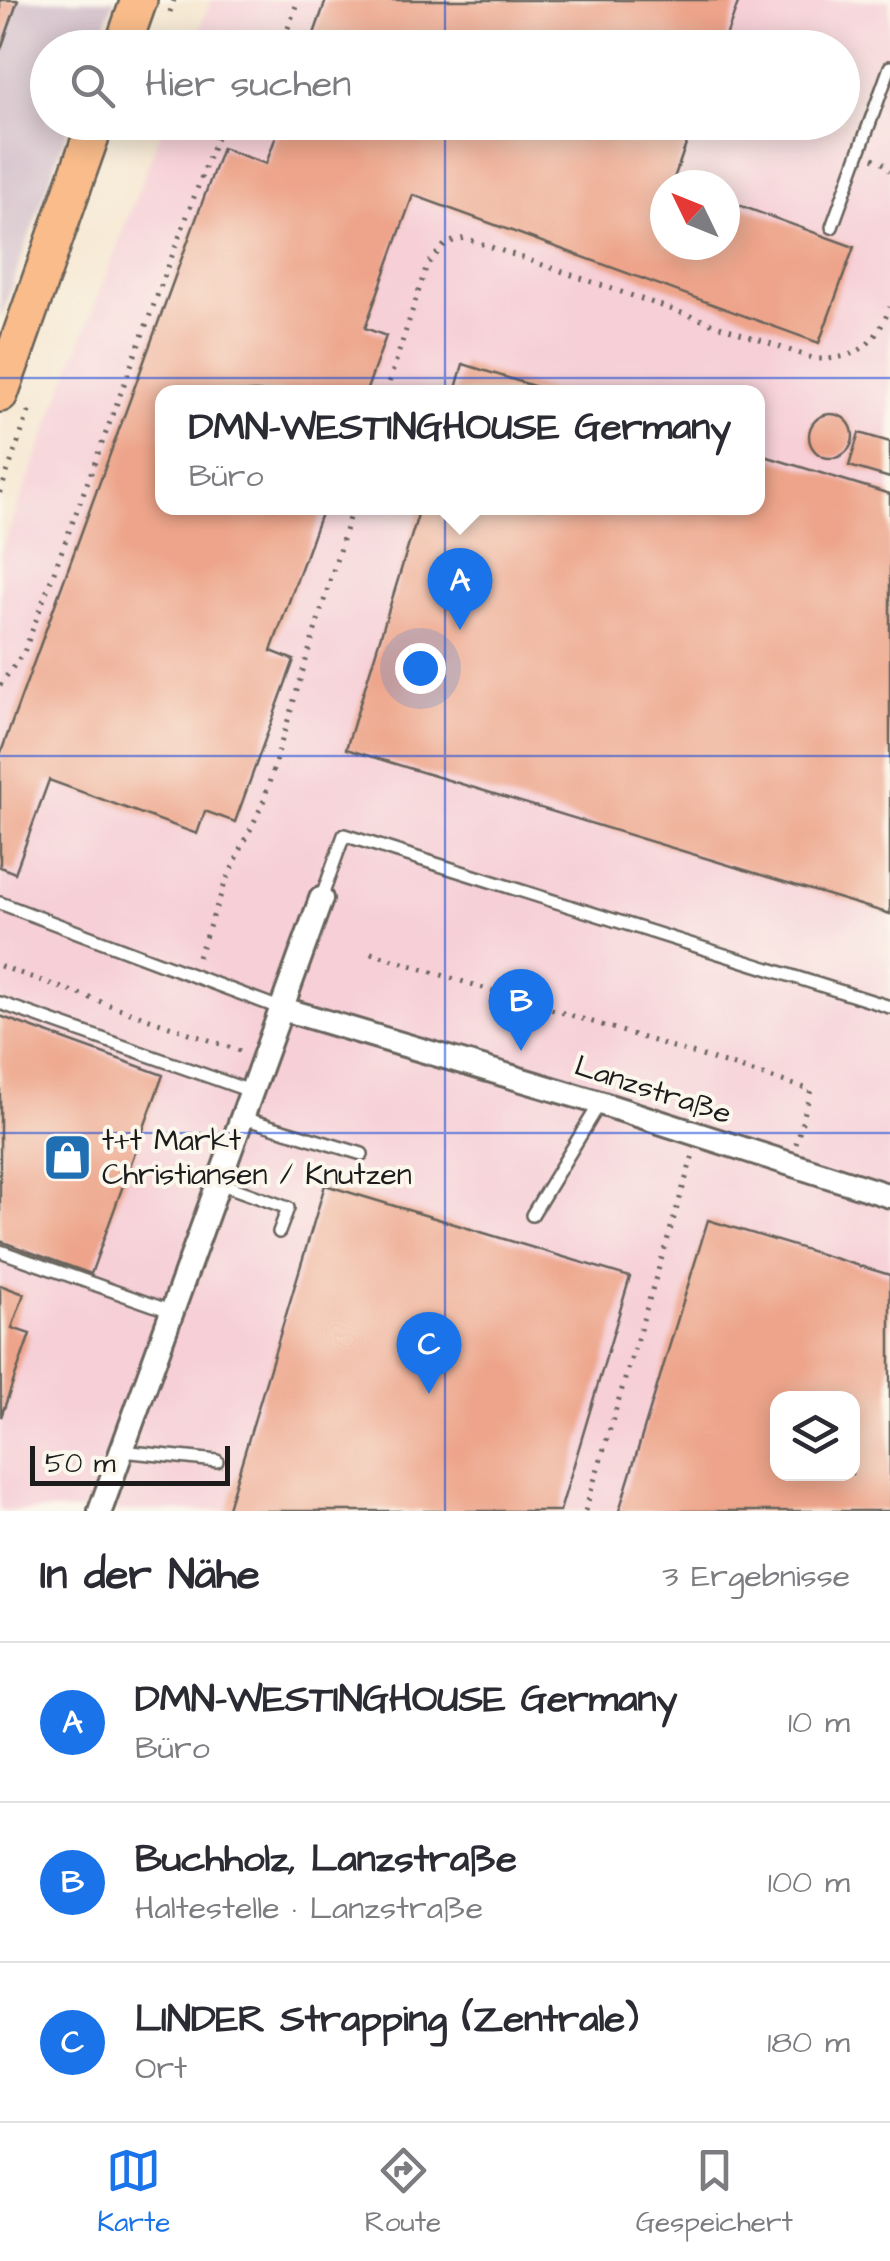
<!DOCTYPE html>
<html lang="de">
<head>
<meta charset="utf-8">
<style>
	:root { --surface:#fff; --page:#f2f2f3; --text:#2b2b33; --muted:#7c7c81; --line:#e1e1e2; --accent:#1a73e8 }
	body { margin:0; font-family:"Architects Daughter",sans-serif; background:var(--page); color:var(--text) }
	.controls { position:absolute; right:30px; bottom:30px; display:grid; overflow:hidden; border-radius:20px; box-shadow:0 5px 25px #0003 }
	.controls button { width:90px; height:90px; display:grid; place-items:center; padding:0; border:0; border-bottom:2px solid var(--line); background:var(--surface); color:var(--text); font:50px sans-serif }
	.compass { position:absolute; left:650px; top:170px; width:90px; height:90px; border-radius:50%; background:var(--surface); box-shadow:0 5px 25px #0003; rotate:313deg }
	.scale { position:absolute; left:30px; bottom:25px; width:200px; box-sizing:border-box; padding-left:10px; border:5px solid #1c1c1c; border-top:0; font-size:28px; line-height:35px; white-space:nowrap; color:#1c1c1c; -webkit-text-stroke:8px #fbf7ec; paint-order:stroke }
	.you { position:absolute; left:420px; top:668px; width:35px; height:35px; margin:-25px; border:8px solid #fff; border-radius:50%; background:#1a73e8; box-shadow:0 0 0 15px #1a73e833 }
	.badge { display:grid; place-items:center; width:65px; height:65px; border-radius:50%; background:var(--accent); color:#fff; font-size:32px; font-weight:700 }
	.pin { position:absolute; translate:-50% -82px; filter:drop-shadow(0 2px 5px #0008) }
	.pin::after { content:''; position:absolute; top:52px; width:35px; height:30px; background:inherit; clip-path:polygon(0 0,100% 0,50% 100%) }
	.popup { position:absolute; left:155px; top:385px; width:610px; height:130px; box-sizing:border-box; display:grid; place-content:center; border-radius:20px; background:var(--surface); filter:drop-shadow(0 2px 8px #0005); font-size:32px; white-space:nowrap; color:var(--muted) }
	.popup b { font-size:38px; color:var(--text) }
	.popup::after { content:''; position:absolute; left:50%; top:100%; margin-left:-20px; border:20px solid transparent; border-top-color:var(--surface) }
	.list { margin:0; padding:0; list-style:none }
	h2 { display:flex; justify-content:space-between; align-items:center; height:130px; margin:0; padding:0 40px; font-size:42px }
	h2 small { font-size:32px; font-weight:400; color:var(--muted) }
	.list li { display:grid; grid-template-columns:65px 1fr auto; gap:30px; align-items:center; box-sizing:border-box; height:160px; padding:0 40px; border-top:2px solid var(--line) }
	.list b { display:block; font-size:38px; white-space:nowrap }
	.list p { margin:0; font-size:32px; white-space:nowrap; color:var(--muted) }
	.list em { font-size:32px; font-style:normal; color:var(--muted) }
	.icon { flex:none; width:55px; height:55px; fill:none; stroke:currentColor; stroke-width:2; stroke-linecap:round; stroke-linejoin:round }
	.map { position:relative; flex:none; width:890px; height:1511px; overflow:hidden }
	.search { position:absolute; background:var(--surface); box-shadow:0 5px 25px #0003; left:30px; right:30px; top:30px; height:110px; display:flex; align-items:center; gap:25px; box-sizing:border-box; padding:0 35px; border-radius:55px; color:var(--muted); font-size:38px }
	.sheet { height:610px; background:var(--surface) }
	nav { display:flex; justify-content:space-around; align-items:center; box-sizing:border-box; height:140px; border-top:2px solid var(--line); background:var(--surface); font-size:28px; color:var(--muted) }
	nav a { display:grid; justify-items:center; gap:5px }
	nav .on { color:var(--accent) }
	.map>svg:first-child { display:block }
	.built { fill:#f6cfd7; fill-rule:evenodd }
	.industrial { fill:#d1bdc9 }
	.building { fill:#eda48a; fill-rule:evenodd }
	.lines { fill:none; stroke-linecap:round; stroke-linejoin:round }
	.service-casing { stroke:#68635b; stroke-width:16 }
	.minor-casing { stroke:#68635b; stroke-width:28 }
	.primary-casing { stroke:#68635b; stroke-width:40 }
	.path { stroke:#68635b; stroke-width:5; stroke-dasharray:2.5 8; stroke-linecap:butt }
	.service { stroke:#fff; stroke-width:11 }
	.minor { stroke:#fff; stroke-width:22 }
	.primary { stroke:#f9bc8a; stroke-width:35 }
	.grid { fill:none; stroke:#1d4ed8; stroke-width:2.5; stroke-opacity:0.55 }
	.labels { text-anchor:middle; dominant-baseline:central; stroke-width:8; stroke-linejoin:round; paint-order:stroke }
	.street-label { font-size:30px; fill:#1c1c1c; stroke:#fbf7ec }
	.poi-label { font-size:30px; fill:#1c1c1c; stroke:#fbf7ec; text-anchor:start }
</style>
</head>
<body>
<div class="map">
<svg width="890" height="1511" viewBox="0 0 890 1511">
	<rect width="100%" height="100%" fill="#fbf7ec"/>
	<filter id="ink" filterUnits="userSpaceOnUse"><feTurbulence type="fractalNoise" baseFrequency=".01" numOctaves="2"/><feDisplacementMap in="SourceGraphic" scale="20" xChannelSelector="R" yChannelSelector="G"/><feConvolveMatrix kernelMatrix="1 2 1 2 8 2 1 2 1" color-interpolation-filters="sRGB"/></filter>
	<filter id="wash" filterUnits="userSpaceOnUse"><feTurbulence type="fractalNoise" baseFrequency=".0048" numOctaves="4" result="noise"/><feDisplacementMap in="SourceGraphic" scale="40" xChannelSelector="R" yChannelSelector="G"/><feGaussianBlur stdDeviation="2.25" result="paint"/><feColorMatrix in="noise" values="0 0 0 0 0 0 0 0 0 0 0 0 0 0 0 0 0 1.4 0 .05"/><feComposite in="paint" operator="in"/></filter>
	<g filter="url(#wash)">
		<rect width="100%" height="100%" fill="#f6e7d0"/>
		<path class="built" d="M 211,0 L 890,0 L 890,1511 L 0,1511 L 0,553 L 164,123 L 842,122 L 842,48 L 193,47 ZM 665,185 L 725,185 L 725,245 L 665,245 ZM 162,392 L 758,392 L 758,508 L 162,508 ZM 778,1398 L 852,1398 L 852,1474 L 778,1474 Z"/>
		<path class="industrial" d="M 0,0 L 114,0 L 97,47 L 48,48 L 48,122 L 70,123 L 0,318 Z"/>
		<g id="blocks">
			<g class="building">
				<path d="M 0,0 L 18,0 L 1,49 L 0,49 Z"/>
				<path d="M 326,0 L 739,0 L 722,48 L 309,48 Z"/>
				<path d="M 281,122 L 694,122 L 673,181 L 683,185 L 665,185 L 665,245 L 725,245 L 725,200 L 854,247 L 819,343 L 413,195 L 365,328 L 386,336 L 366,392 L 162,392 L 162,508 L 323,508 L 271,651 L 294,660 L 235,822 L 205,811 L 197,834 L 49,780 L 15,873 L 0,867 L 0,755 L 222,148 L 266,164 Z"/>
				<path d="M 463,364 L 553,392 L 455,392 Z"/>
				<circle cx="831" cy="436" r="22"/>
				<path d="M 859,433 L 890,442 L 890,478 L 849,466 Z"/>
				<path d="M 758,454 L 890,494 L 890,914 L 346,749 L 420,508 L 758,508 Z"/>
				<path d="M 0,1016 L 163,1075 L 91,1274 L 0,1241 Z"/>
				<path d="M 325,1185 L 630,1277 L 560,1511 L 227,1511 Z"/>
				<path d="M 708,1220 L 890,1275 L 890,1511 L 619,1511 ZM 778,1398 L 852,1398 L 852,1474 L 778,1474 Z"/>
				<path d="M 0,1285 L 24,1294 L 12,1328 L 30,1334 L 1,1417 Z"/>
			</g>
		</g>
	</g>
	<g filter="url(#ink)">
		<use href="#blocks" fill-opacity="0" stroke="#68635b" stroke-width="2.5"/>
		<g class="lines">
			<defs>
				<g id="service">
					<path d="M 832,227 L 890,67"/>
					<path d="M 321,899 L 344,835 L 890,1007"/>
					<path d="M 0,903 L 282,1009"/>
					<path d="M 0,1003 L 253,1092"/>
					<path d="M 243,1118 L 362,1154"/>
					<path d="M 219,1183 L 288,1208 L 279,1232"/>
					<path d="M 532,1215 L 600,1103"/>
					<path d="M 0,1251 L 173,1312"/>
					<path d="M 122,1451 L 217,1461"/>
				</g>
				<g id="minor">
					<path d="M 283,1009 L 600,1103 L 890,1196"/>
					<path d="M 100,1511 L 321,899"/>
				</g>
				<g id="primary">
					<path d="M 122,48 L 139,0"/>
					<path d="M 0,394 L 96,122"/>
				</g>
			</defs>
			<use href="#service" class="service-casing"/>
			<use href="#minor" class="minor-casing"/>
			<use href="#primary" class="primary-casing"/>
			<g class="path">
				<path d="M 170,12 L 174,0"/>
				<path d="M 281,48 L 298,0"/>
				<path d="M 873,158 L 886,165 L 890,171"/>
				<path d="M 386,392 L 427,265 L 446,243 L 465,238 L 815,359 C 856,360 875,346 890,307"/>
				<path d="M 0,493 L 31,406"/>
				<path d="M 0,685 L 24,652 L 218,133 L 227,122"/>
				<path d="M 371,953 L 811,1090 L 796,1144"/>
				<path d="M 198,957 L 226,881 L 263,803 L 352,508"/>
				<path d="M 0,966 L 243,1052"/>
				<path d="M 585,1511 L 693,1155"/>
			</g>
			<use href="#service" class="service"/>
			<use href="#minor" class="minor"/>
			<use href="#primary" class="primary"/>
		</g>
	</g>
	<path class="grid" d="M 445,0 L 445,48M 445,122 L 445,1511M 0,378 L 890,378M 0,756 L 890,756M 0,1133 L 890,1133"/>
	<defs>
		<symbol id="shop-square" viewBox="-11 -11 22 22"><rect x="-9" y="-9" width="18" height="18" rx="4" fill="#1f6fb2" stroke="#fbf7ec"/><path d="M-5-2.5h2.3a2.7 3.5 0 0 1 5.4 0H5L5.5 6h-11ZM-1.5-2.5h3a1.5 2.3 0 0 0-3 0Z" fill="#fff"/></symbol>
	</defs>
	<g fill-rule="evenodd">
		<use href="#shop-square" x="40" y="1130" width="55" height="55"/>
	</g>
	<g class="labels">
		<g class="street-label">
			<text transform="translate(653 1090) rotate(18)">Lanzstraße</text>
		</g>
		<g class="poi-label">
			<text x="102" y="1141">t+t Markt<tspan x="102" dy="34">Christiansen / Knutzen</tspan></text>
		</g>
	</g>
</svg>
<div class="controls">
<button><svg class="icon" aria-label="layers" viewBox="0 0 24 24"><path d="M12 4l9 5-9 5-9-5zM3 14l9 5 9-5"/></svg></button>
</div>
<svg class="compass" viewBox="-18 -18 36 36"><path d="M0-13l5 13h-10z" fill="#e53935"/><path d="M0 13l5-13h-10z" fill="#7c7c81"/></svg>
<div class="scale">50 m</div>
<div class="you"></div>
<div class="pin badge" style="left:460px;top:630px">A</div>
<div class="popup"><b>DMN-WESTINGHOUSE Germany</b>Büro</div>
<div class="pin badge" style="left:521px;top:1051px">B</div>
<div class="pin badge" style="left:429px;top:1394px">C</div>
<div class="search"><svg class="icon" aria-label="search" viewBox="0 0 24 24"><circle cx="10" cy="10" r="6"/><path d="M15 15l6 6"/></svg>Hier suchen</div>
</div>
<section class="sheet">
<h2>In der Nähe<small>3 Ergebnisse</small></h2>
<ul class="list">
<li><span class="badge">A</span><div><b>DMN-WESTINGHOUSE Germany</b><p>Büro</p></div><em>10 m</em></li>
<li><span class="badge">B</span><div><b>Buchholz, Lanzstraße</b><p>Haltestelle · Lanzstraße</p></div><em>100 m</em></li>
<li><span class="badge">C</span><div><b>LINDER Strapping (Zentrale)</b><p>Ort</p></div><em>180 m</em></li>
</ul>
</section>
<nav>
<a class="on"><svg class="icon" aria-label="map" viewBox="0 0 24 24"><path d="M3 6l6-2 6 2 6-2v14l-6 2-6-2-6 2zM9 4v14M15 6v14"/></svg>Karte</a>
<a><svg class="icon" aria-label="directions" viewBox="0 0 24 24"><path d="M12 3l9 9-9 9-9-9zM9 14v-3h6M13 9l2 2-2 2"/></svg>Route</a>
<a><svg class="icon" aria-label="saved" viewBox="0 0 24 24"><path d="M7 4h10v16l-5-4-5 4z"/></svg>Gespeichert</a>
</nav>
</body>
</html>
